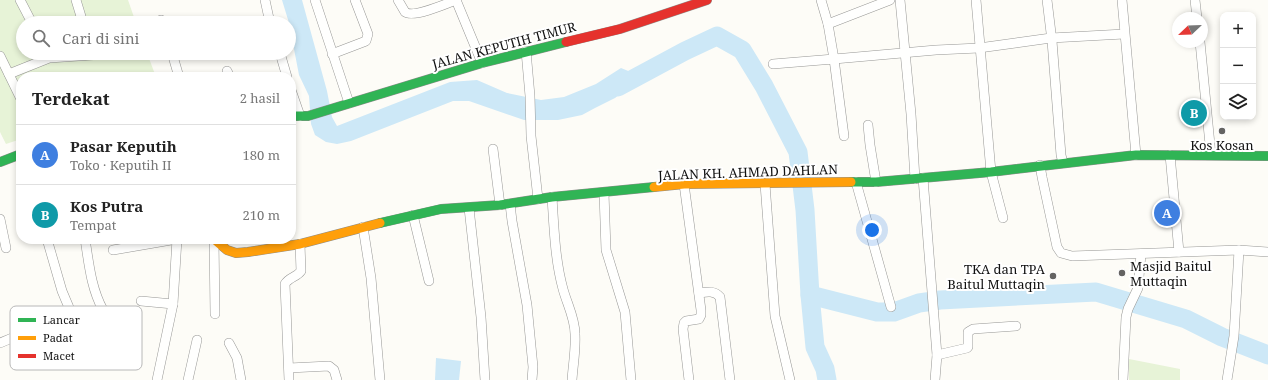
<!DOCTYPE html>
<html lang="id">
<head>
<meta charset="utf-8">
<style>
	:root { --surface:#fff; --page:#f2f2f2; --text:#222; --muted:#767676; --line:#e0e0e0; --accent:#646362 }
	body { margin:0; font-family:"Noto Serif",serif; background:var(--page); color:var(--text) }
	.controls { position:absolute; right:12px; top:12px; display:grid; overflow:hidden; border-radius:8px; box-shadow:0 2px 6px #0003 }
	.controls button { width:36px; height:36px; display:grid; place-items:center; padding:0; border:0; border-bottom:1px solid var(--line); background:var(--surface); color:var(--text); font:20px sans-serif }
	.compass { position:absolute; left:1172px; top:12px; width:36px; height:36px; border-radius:50%; background:var(--surface); box-shadow:0 2px 6px #0003; rotate:247deg }
	.you { position:absolute; left:872px; top:230px; width:14px; height:14px; margin:-10px; border:3px solid #fff; border-radius:50%; background:#1a73e8; box-shadow:0 0 0 6px #1a73e833 }
	.badge { display:grid; place-items:center; width:26px; height:26px; border-radius:50%; background:var(--accent); color:#fff; font-size:13px; font-weight:700 }
	.pin { position:absolute; translate:-50% -50%; border:2px solid #fff; box-shadow:0 1px 4px #0006 }
	.list { margin:0; padding:0; list-style:none }
	h2 { display:flex; justify-content:space-between; align-items:center; height:52px; margin:0; padding:0 16px; font-size:17px }
	h2 small { font-size:13px; font-weight:400; color:var(--muted) }
	.list li { display:grid; grid-template-columns:26px 1fr auto; gap:12px; align-items:center; box-sizing:border-box; height:60px; padding:0 16px; border-top:1px solid var(--line) }
	.list b { display:block; font-size:15px; white-space:nowrap }
	.list p { margin:0; font-size:13px; white-space:nowrap; color:var(--muted) }
	.list em { font-size:13px; font-style:normal; color:var(--muted) }
	.icon { flex:none; width:22px; height:22px; fill:none; stroke:currentColor; stroke-width:2; stroke-linecap:round; stroke-linejoin:round }
	.map { position:relative; flex:none; width:1268px; height:380px; overflow:hidden }
	.search { position:absolute; background:var(--surface); box-shadow:0 2px 6px #0003; left:16px; top:16px; width:280px; height:44px; display:flex; align-items:center; gap:10px; box-sizing:border-box; padding:0 14px; border-radius:22px; color:var(--muted); font-size:15px }
	.panel { position:absolute; background:var(--surface); box-shadow:0 2px 6px #0003; left:16px; top:72px; width:280px; height:172px; border-radius:16px }
	.map>svg:first-child { display:block }
	.green { fill:#e7f3d7 }
	.water { fill:#cde8f7 }
	.lines { fill:none; stroke-linecap:round; stroke-linejoin:round }
	.river { stroke:#cde8f7; stroke-width:19 }
	.street-casing { stroke:#979795; stroke-width:10 }
	.fast-casing { stroke:#8e8d8b; stroke-width:10 }
	.slow-casing { stroke:#8e8d8b; stroke-width:10 }
	.jam-casing { stroke:#8e8d8b; stroke-width:10 }
	.street { stroke:#fffffe; stroke-width:9 }
	.fast { stroke:#30b455; stroke-width:9 }
	.slow { stroke:#ff9f0a; stroke-width:9 }
	.jam { stroke:#e5322d; stroke-width:9 }
	.poi-dot { fill:#646362; stroke:#fff; stroke-width:1.5 }
	.labels { text-anchor:middle; dominant-baseline:central; stroke-width:4; stroke-linejoin:round; paint-order:stroke }
	.street-label { font-size:13px; fill:#111; stroke:#fff }
	.poi-label { font-size:13px; fill:#111; stroke:#fff }
	.key { fill:#fff; stroke:#b8b8b8; stroke-width:1 }
	.key-label { font-size:11px; fill:#111 }
</style>
</head>
<body>
<div class="map">
<svg width="1268" height="380" viewBox="0 0 1268 380">
	<rect width="100%" height="100%" fill="#fdfcf7"/>
	<g class="green">
		<path d="M 0,0 L 128,0 L 136,23 L 23,23 L 23,53 L 147,53 L 156,77 L 21,77 L 21,139 L 6,144 L 0,132 Z"/>
		<path d="M 1129,359 L 1180,369 L 1180,380 L 1129,380 Z"/>
	</g>
	<g class="water">
		<path d="M 282,0 L 302,0 L 327,91 L 332,117 L 337,126 L 450,82 L 477,80 L 507,93 L 541,100 L 564,97 L 596,84 L 621,68 L 643,77 L 615,98 L 595,108 L 582,115 L 558,120 L 524,120 L 469,101 L 453,101 L 351,141 L 337,144 L 326,142 L 315,135 L 311,124 L 309,96 L 299,75 L 289,23 Z"/>
		<path d="M 436,358 L 461,361 L 459,380 L 435,380 Z"/>
	</g>
	<g class="lines">
		<g class="river">
			<path d="M 618,87 L 685,51 L 717,36 L 742,50 L 764,86 L 798,152 L 805,210 L 810,295 L 877,312 L 894,312 L 919,303 L 940,300 L 1096,292 L 1186,319 L 1222,337 L 1268,355"/>
			<path d="M 810,295 L 815,347 L 825,369 L 827,380"/>
		</g>
		<defs>
			<g id="street">
				<path d="M 20,0 L 32,23"/>
				<path d="M 76,0 L 83,23"/>
				<path d="M 265,0 L 270,23"/>
				<path d="M 315,0 L 349,103"/>
				<path d="M 398,0 L 405,12 C 413,18 446,4 456,0"/>
				<path d="M 456,0 L 482,63"/>
				<path d="M 821,0 L 828,24 L 834,59 L 936,50 L 979,48 L 1051,38 L 1124,34"/>
				<path d="M 900,0 L 911,114 L 915,179"/>
				<path d="M 976,0 L 991,172 L 1003,218"/>
				<path d="M 1047,0 L 1052,41 L 1061,155 L 1063,163"/>
				<path d="M 1122,0 L 1136,155"/>
				<path d="M 1195,0 L 1197,18"/>
				<path d="M 161,20 L 163,23"/>
				<path d="M 828,24 L 890,0"/>
				<path d="M 1200,42 L 1211,155"/>
				<path d="M 526,51 L 530,96 L 531,136 L 538,199"/>
				<path d="M 172,53 L 179,77"/>
				<path d="M 280,53 L 287,77"/>
				<path d="M 332,54 L 366,41 L 368,34 L 355,0"/>
				<path d="M 0,56 L 21,99"/>
				<path d="M 773,64 L 834,59 L 844,136"/>
				<path d="M 227,71 L 230,77"/>
				<path d="M 9,74 L 49,58 L 93,55 L 93,53"/>
				<path d="M 291,90 L 300,116"/>
				<path d="M 868,125 L 870,145 L 876,182"/>
				<path d="M 493,149 L 500,205"/>
				<path d="M 1170,155 L 1179,252"/>
				<path d="M 1040,165 L 1042,177 L 1057,247 L 1061,253 L 1072,256 L 1239,250 L 1268,252"/>
				<path d="M 923,178 L 937,355 L 935,380"/>
				<path d="M 856,182 L 891,307"/>
				<path d="M 684,184 L 701,310 L 701,315 L 699,319 L 686,321 L 684,323 L 683,329 L 689,380"/>
				<path d="M 765,184 L 775,316 L 790,380"/>
				<path d="M 604,193 L 606,250 L 625,312 L 631,380"/>
				<path d="M 552,197 C 554,228 555,260 563,289 C 567,304 575,318 575,334 C 576,349 573,365 572,380"/>
				<path d="M 510,204 L 512,221 L 527,305 L 533,367 L 532,380"/>
				<path d="M 469,208 L 481,317 L 485,380"/>
				<path d="M 413,215 L 429,281"/>
				<path d="M 0,219 L 6,248"/>
				<path d="M 363,227 L 371,278 L 380,380"/>
				<path d="M 47,239 L 62,291 L 81,336"/>
				<path d="M 85,239 C 89,264 91,288 103,310"/>
				<path d="M 214,239 L 215,314"/>
				<path d="M 113,250 L 177,239"/>
				<path d="M 699,293 C 706,292 714,290 720,297 L 730,380"/>
				<path d="M 141,301 L 173,304"/>
				<path d="M 0,343 L 12,338"/>
				<path d="M 229,343 L 237,358 L 241,380"/>
				<path d="M 937,355 L 967,348 L 968,347 L 968,332 L 973,329 L 1016,326"/>
				<path d="M 289,368 L 329,366 L 334,370 L 337,380"/>
				<path d="M 157,380 L 173,304 L 177,239"/>
				<path d="M 188,380 L 197,340"/>
				<path d="M 289,380 L 285,284 C 289,277 297,277 301,271 L 300,244"/>
				<path d="M 1123,380 L 1126,317 L 1128,309 L 1138,288 L 1141,254"/>
				<path d="M 1227,380 L 1234,336 L 1239,250"/>
			</g>
			<g id="fast">
				<path d="M 291,116 L 308,116 L 482,63 L 566,42"/>
				<path d="M 0,162 L 21,154"/>
				<path d="M 851,182 L 876,182 L 991,172 L 1136,155 L 1268,156"/>
				<path d="M 380,223 L 441,209 L 500,205 L 552,197 L 654,187"/>
			</g>
			<g id="slow">
				<path d="M 654,187 L 684,184 L 851,182"/>
				<path d="M 214,239 L 227,250 L 236,253 L 248,252 L 300,244 L 380,223"/>
			</g>
			<path id="jam" d="M 566,42 L 620,29 L 707,0"/>
		</defs>
		<use href="#street" class="street-casing"/>
		<use href="#fast" class="fast-casing"/>
		<use href="#slow" class="slow-casing"/>
		<use href="#jam" class="jam-casing"/>
		<use href="#street" class="street"/>
		<use href="#fast" class="fast"/>
		<use href="#slow" class="slow"/>
		<use href="#jam" class="jam"/>
	</g>
	<g class="poi-dot">
		<circle cx="1222" cy="131" r="4"/>
		<circle cx="1122" cy="273" r="4"/>
		<circle cx="1053" cy="276" r="4"/>
	</g>
	<g class="labels">
		<g class="street-label">
			<text transform="translate(504 45) rotate(-15)">JALAN KEPUTIH TIMUR</text>
			<text transform="translate(748 172) rotate(-2)">JALAN KH. AHMAD DAHLAN</text>
		</g>
		<g class="poi-label">
			<text x="1222" y="145">Kos Kosan</text>
			<text x="1130" y="266" text-anchor="start">Masjid Baitul<tspan x="1130" dy="15">Muttaqin</tspan></text>
			<text x="1045" y="269" text-anchor="end">TKA dan TPA<tspan x="1045" dy="15">Baitul Muttaqin</tspan></text>
		</g>
	</g>
	<rect x="10" y="306" width="132" height="64" rx="6" class="key"/>
	<rect x="18" y="318" width="18" height="4" fill="#30b455"/>
	<rect x="18" y="336" width="18" height="4" fill="#ff9f0a"/>
	<rect x="18" y="354" width="18" height="4" fill="#e5322d"/>
	<g class="key-label">
		<text x="43" y="324">Lancar</text>
		<text x="43" y="342">Padat</text>
		<text x="43" y="360">Macet</text>
	</g>
</svg>
<div class="controls">
<button>+</button>
<button>−</button>
<button><svg class="icon" aria-label="layers" viewBox="0 0 24 24"><path d="M12 4l9 5-9 5-9-5zM3 14l9 5 9-5"/></svg></button>
</div>
<svg class="compass" viewBox="-18 -18 36 36"><path d="M0-13l5 13h-10z" fill="#e53935"/><path d="M0 13l5-13h-10z" fill="#767676"/></svg>
<div class="you"></div>
<div class="pin badge" style="left:1167px;top:213px;background:#3f7fe0">A</div>
<div class="pin badge" style="left:1194px;top:113px;background:#0f9aa8">B</div>
<div class="search"><svg class="icon" aria-label="search" viewBox="0 0 24 24"><circle cx="10" cy="10" r="6"/><path d="M15 15l6 6"/></svg>Cari di sini</div>
<section class="panel">
<h2>Terdekat<small>2 hasil</small></h2>
<ul class="list">
<li><span class="badge" style="background:#3f7fe0">A</span><div><b>Pasar Keputih</b><p>Toko · Keputih II</p></div><em>180 m</em></li>
<li><span class="badge" style="background:#0f9aa8">B</span><div><b>Kos Putra</b><p>Tempat</p></div><em>210 m</em></li>
</ul>
</section>
</div>
</body>
</html>
